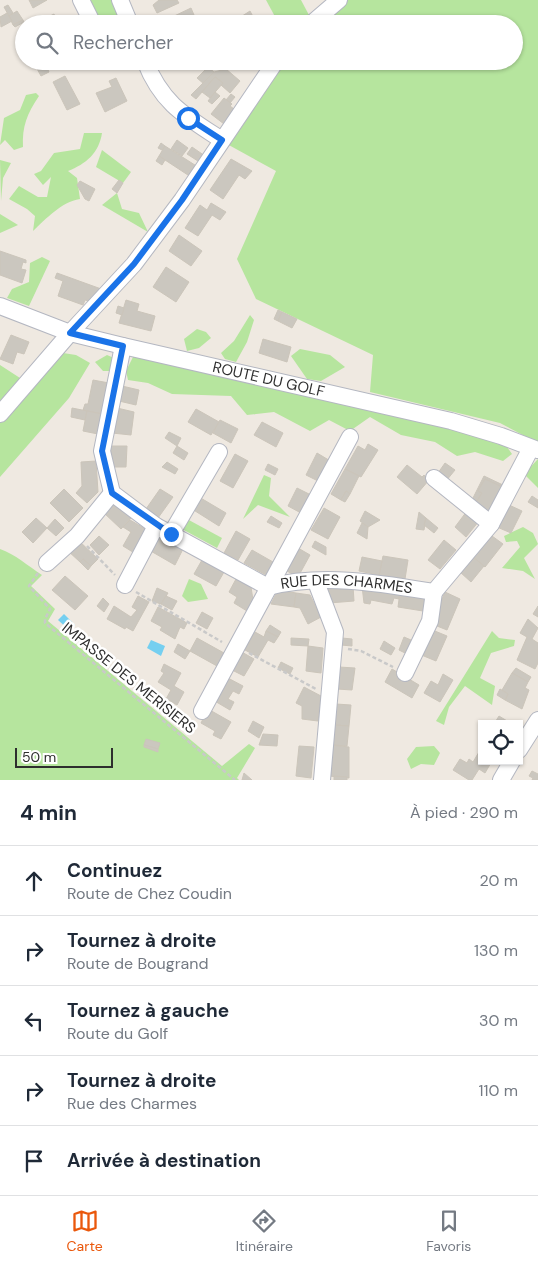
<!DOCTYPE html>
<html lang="fr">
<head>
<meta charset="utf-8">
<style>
	:root { --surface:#fff; --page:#f6f6f7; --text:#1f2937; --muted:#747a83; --line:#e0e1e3; --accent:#ea580c }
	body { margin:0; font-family:"DM Sans",sans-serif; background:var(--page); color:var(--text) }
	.controls { position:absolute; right:15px; bottom:15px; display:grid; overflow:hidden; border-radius:0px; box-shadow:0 1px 4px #0004 }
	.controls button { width:45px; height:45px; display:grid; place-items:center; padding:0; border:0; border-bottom:1px solid var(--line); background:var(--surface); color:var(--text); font:25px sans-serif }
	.scale { position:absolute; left:15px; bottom:12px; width:98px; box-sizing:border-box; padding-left:5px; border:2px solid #2e2e2e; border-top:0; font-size:14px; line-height:18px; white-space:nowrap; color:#2e2e2e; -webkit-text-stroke:4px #fff; paint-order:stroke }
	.stop { position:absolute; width:15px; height:15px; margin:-11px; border:4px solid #1a73e8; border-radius:50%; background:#fff }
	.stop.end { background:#1a73e8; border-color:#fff; box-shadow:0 1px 5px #0008 }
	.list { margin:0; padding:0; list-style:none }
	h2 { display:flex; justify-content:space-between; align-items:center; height:65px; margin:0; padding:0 20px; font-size:21px }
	h2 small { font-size:16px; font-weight:400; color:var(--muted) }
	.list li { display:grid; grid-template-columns:32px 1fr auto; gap:15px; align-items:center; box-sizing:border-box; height:70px; padding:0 20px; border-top:1px solid var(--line) }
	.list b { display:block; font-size:19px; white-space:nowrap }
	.list p { margin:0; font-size:16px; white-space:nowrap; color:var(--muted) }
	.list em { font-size:16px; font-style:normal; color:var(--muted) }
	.icon { flex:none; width:28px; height:28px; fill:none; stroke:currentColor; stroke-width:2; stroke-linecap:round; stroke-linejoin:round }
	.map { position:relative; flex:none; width:538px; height:780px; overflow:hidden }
	.search { position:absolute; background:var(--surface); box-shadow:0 1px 4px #0004; left:15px; right:15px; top:15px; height:55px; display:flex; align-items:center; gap:12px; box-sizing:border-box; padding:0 18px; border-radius:28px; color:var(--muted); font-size:19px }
	.sheet { height:415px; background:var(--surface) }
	nav { display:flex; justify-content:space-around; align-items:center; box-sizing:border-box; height:70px; border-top:1px solid var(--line); background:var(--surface); font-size:14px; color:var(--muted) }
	nav a { display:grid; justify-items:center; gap:2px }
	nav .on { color:var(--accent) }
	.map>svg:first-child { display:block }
	.green { fill:#b6e59e }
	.water { fill:#75cff0 }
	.building { fill:#cbc7bf; stroke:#cbc5ba }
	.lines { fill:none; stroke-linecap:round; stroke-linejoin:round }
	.minor-casing { stroke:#b4b7c1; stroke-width:18 }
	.path { stroke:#c9c9c9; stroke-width:2.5; stroke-dasharray:4 2.5; stroke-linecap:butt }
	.minor { stroke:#fff; stroke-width:16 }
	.route { stroke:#1a73e8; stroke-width:6 }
	.labels { text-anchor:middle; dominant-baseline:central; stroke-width:5; stroke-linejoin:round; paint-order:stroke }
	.street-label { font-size:15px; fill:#2e2e2e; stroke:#fff }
</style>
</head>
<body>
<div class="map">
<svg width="538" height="780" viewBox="0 0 538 780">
	<rect width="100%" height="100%" fill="#efe9e1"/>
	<g class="green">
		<path d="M 87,0 L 114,0 L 125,24 L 99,24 Z"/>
		<path d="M 266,0 L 301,0 L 310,17 L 303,24 L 279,24 Z"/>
		<path d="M 348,0 L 538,0 L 538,443 L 500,423 L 370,392 L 373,355 L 256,299 L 237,259 L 276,171 L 227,144 L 284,61 L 514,61 L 514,24 L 318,24 Z"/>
		<path d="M 36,93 L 39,96 C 27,114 22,126 23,147 L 14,150 L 5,140 L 0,145 L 4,118 L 20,110 L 26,95 Z"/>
		<path d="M 84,133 L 102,133 C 99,153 86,164 68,171 L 77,178 L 80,199 C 61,202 46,219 33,231 L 35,216 L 27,209 L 9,199 L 19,186 L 38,197 L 47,197 L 51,177 L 43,185 L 34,174 L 41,171 L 54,153 L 80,149 Z"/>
		<path d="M 102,150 L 131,172 L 123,183 L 96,167 Z"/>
		<path d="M 0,160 L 11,163 L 3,178 L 1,201 Z"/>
		<path d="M 117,193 L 122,209 L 139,213 L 148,232 L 102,205 Z"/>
		<path d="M 0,214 L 18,225 L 0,233 Z"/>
		<path d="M 42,257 L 50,261 L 29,306 L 7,298 L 12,289 L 29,282 L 30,263 Z"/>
		<path d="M 250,315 L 254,320 L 247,342 L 236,362 L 225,359 L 221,353 L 234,341 Z"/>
		<path d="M 197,329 L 206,332 L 211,338 L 199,348 L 187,351 L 184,339 Z"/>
		<path d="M 300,349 L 330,355 L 345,367 L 321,381 L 307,379 L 291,356 Z"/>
		<path d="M 63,353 L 76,355 L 90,363 L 69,398 L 0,477 L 0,365 L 20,378 L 29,377 Z"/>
		<path d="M 107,355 L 114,358 L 110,371 L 103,371 L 95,362 Z"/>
		<path d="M 134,355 L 500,437 L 512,454 L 503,461 L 475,452 L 457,456 L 435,442 L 401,435 L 370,417 L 350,431 L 329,420 L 310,431 L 274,412 L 247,415 L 231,396 L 172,394 L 148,383 L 128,380 L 126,371 Z"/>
		<path d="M 538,459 L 538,488 L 524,474 Z"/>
		<path d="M 264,475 L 271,478 L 269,496 L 290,517 L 258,505 L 243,519 Z"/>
		<path d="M 187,519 L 222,538 L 217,548 L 182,529 Z"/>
		<path d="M 523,527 L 533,533 L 538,544 L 524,558 L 535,579 L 523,571 L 502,568 L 520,547 L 517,541 L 506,542 L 504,536 Z"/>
		<path d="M 0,549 C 15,554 28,566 42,575 L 31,586 L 55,609 L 48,621 L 222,766 L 249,744 L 255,748 L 237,778 L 239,780 L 0,780 Z"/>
		<path d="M 189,579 L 201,584 L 208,599 L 188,602 L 182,596 Z"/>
		<path d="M 492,631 L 499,638 L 515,640 L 514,646 L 491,653 L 480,678 L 495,686 L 492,705 L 465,686 L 449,707 L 444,725 L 436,721 Z"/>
		<path d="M 434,746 L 440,753 L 434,765 L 421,764 L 411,769 L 407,759 L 416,747 Z"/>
	</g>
	<g class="water">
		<path d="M 64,614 L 75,625 L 69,630 L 58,620 Z"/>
		<path d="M 151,640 L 165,646 L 161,656 L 147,648 Z"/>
	</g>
	<g class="building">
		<path d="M 29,0 L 47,0 L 33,8 Z"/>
		<path d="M 159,0 L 177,0 L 179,3 L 157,13 L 153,5 Z"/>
		<path d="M 8,5 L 13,13 L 9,16 L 4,7 Z"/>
		<path d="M 191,8 L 194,15 L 185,19 L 187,24 L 170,24 L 168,19 Z"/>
		<path d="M 17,11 L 23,20 L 13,25 L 9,16 Z"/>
		<path d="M 250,11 L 257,24 L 238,24 L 236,20 Z"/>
		<path d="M 7,13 L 12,21 L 1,27 L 0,17 Z"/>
		<path d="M 54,14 L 58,24 L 34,24 Z"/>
		<path d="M 23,20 L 24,22 L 15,27 L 13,25 Z"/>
		<path d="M 44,61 L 49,72 L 41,76 L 35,65 Z"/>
		<path d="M 208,67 L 214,72 L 204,84 L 197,78 Z"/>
		<path d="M 226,69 L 240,81 L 230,93 L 221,85 L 223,83 L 215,77 L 196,99 L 191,95 L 214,72 Z"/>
		<path d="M 65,76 L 80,104 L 67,110 L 53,82 Z"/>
		<path d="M 215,77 L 223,83 L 210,98 L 202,92 Z"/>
		<path d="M 116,78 L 127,101 L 105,112 L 96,93 L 112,87 L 109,81 Z"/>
		<path d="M 215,92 L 220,96 L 212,104 L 208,101 Z"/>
		<path d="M 231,94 L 235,97 L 230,103 L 226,100 Z"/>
		<path d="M 224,98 L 232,104 L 230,106 L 234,109 L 224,124 L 211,114 Z"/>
		<path d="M 177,140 L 188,148 L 182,156 L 171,149 Z"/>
		<path d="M 161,143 L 165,146 L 162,150 L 158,148 Z"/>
		<path d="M 165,146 L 198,167 L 191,177 L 159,156 Z"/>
		<path d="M 192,147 L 205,156 L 201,163 L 187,154 Z"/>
		<path d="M 159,156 L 165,160 L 162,165 L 156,161 Z"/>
		<path d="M 231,159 L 252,171 L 245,179 L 239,175 L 223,199 L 210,190 Z"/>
		<path d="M 119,180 L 123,183 L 117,193 L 112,189 Z"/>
		<path d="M 80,181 L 95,189 L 89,201 L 85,199 L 77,185 Z"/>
		<path d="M 211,203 L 226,212 L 220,220 L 212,215 L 198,236 L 185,228 L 200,205 L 207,210 Z"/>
		<path d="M 179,235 L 202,251 L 191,266 L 169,251 Z"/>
		<path d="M 0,251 L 26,260 L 26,263 L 23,262 L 21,269 L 26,270 L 22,283 L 0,275 Z"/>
		<path d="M 166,267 L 189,282 L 176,302 L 153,287 Z"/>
		<path d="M 57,273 L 104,290 L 93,302 L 85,300 L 83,305 L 58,296 L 63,281 L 55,278 Z"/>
		<path d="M 126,300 L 139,304 L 137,311 L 155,316 L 151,331 L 119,323 Z"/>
		<path d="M 118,306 L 124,308 L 122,315 L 116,313 Z"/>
		<path d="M 278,310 L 282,312 L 278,321 L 274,319 Z"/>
		<path d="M 282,312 L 297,319 L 292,328 L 278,321 Z"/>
		<path d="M 11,335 L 29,342 L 24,354 L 17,352 L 13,364 L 0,359 Z"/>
		<path d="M 263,339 L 291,347 L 287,362 L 259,353 Z"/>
		<path d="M 93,380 L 109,383 L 102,414 L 83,410 L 85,404 L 88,404 Z"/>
		<path d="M 122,386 L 139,390 L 136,405 L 119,401 Z"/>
		<path d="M 72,408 L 87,411 L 85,420 L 71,417 Z"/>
		<path d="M 117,408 L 134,412 L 131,435 L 112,433 Z"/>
		<path d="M 196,409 L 219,422 L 211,435 L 188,422 Z"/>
		<path d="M 87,411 L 102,414 L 98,434 L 83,431 Z"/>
		<path d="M 220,420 L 238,429 L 231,443 L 213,433 Z"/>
		<path d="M 262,422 L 283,433 L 276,447 L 254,435 Z"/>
		<path d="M 169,432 L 181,438 L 177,446 L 165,438 Z"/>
		<path d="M 368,444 L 378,450 L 361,477 L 345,469 L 358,446 L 365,450 Z"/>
		<path d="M 109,446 L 127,446 L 126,467 L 110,467 Z"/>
		<path d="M 177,446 L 188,453 L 184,460 L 173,453 Z"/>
		<path d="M 317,453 L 332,462 L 320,482 L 306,475 Z"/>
		<path d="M 235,454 L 248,461 L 233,488 L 220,481 Z"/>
		<path d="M 96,461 L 98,492 L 87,503 L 76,493 L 82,486 L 81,462 Z"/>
		<path d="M 167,462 L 178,469 L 175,474 L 162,467 Z"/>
		<path d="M 445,463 L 455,470 L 446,481 L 438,473 Z"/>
		<path d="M 268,464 L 278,469 L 275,475 L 265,470 Z"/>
		<path d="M 407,465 L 422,477 L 424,475 L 429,480 L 417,494 L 397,477 Z"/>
		<path d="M 345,469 L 359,476 L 350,494 L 346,491 L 341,500 L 331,494 Z"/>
		<path d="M 484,476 L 503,485 L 502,487 L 485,479 L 478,491 L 482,493 L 477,501 L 474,500 L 472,503 L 471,502 Z"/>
		<path d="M 485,479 L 502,487 L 490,511 L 482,511 L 472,503 L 474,500 L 477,501 L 482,493 L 478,491 Z"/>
		<path d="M 297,488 L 311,495 L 301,513 L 288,506 Z"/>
		<path d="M 64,489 L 83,508 L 69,522 L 50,503 Z"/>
		<path d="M 160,489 L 173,497 L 158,518 L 146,509 Z"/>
		<path d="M 346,491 L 350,494 L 345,502 L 341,500 Z"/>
		<path d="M 532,496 L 538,500 L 538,508 L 528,502 Z"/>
		<path d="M 199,497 L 226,513 L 219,526 L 192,509 Z"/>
		<path d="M 113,501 L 131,518 L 121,529 L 103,512 Z"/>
		<path d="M 509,505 L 522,511 L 511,533 L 497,527 Z"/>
		<path d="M 324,508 L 340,517 L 328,539 L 311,530 Z"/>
		<path d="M 365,511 L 380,520 L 368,527 L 360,521 Z"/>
		<path d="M 467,511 L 479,521 L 466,537 L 455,527 Z"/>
		<path d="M 419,512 L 426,518 L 424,530 L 416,529 Z"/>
		<path d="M 271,516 L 282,523 L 279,528 L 267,522 Z"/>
		<path d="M 36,518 L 47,528 L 33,543 L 22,532 Z"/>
		<path d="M 426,518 L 438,528 L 434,533 L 424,525 Z"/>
		<path d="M 55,519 L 64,528 L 56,536 L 47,528 Z"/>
		<path d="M 130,520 L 149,531 L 136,554 L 123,546 L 131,532 L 123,527 Z"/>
		<path d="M 362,523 L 368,527 L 367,539 L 357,533 Z"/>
		<path d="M 236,531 L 250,539 L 238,560 L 224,553 Z"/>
		<path d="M 158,535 L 183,549 L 175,565 L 149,550 Z"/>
		<path d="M 99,536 L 109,545 L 99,555 L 90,545 Z"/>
		<path d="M 492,536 L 503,544 L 485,567 L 473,557 Z"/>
		<path d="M 77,539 L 98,559 L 91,566 L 83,559 L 80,562 L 67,550 Z"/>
		<path d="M 444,540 L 456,550 L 440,569 L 428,560 Z"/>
		<path d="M 315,541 L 326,547 L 326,555 L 312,547 Z"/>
		<path d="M 298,548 L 310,555 L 298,577 L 285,570 Z"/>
		<path d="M 252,550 L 273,562 L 266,575 L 244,563 Z"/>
		<path d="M 383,556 L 408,560 L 405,579 L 379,575 Z"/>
		<path d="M 362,557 L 382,561 L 379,575 L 359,571 Z"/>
		<path d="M 473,557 L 484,566 L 471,582 L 460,572 Z"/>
		<path d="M 83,559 L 91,566 L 88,570 L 80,562 Z"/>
		<path d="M 202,560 L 224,572 L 216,586 L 194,574 Z"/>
		<path d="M 65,576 L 88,596 L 75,610 L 52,590 Z"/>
		<path d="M 236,579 L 251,587 L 253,600 L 247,611 L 234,603 L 237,597 L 229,592 Z"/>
		<path d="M 353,586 L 354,601 L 329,603 L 328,588 Z"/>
		<path d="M 362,586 L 400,592 L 399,599 L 394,598 L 392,604 L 371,600 L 370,604 L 364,603 Z"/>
		<path d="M 157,588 L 168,593 L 161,604 L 152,601 Z"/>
		<path d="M 278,590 L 296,593 L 294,607 L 271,604 Z"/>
		<path d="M 400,592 L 425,597 L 423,611 L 398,607 Z"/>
		<path d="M 445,592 L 460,599 L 447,630 L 432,624 Z"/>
		<path d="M 296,593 L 310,595 L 321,617 L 308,624 L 300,608 L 294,607 Z"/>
		<path d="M 138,596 L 149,602 L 133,631 L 126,627 L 125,629 L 107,619 L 114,606 L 131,617 L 137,610 L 132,607 Z"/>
		<path d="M 166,596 L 177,601 L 172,610 L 161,604 Z"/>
		<path d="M 103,598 L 109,604 L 104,612 L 97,606 Z"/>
		<path d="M 538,606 L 538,617 L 533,614 Z"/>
		<path d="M 158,607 L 187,623 L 184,629 L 180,627 L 175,639 L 160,630 L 162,627 L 151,621 Z"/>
		<path d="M 202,612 L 213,618 L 207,629 L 196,623 Z"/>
		<path d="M 528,619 L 538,628 L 532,639 L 538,643 L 538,663 L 535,669 L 517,660 L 527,637 L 520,633 Z"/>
		<path d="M 270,625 L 281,632 L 278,637 L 266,631 Z"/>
		<path d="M 430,629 L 447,636 L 436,661 L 419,654 Z"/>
		<path d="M 266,631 L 278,637 L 274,643 L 268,640 L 258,657 L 245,650 L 255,632 L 264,637 Z"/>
		<path d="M 404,637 L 411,640 L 405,653 L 399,650 Z"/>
		<path d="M 197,638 L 224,653 L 217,666 L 190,651 Z"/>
		<path d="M 291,638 L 309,639 L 308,646 L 291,645 Z"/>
		<path d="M 342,638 L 352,639 L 352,646 L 341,645 Z"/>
		<path d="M 384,641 L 395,648 L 391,655 L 380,649 Z"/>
		<path d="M 178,644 L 190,651 L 185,659 L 174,652 Z"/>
		<path d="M 308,646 L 323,648 L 321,673 L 306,671 Z"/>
		<path d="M 240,651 L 254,659 L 244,676 L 230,669 Z"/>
		<path d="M 281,662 L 293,668 L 290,674 L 278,668 Z"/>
		<path d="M 164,664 L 181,673 L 174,686 L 184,692 L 177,705 L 166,699 L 171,690 L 158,682 L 164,673 L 161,671 Z"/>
		<path d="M 339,667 L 355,668 L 352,690 L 337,689 Z"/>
		<path d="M 516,668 L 531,677 L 528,682 L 512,673 Z"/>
		<path d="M 392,669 L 419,685 L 412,698 L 385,682 Z"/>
		<path d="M 512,673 L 528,682 L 525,688 L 529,690 L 522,709 L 505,700 L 508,694 L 502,690 Z"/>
		<path d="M 443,674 L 453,680 L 440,702 L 424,693 L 431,681 L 438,685 Z"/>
		<path d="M 226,677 L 243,686 L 239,694 L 233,691 L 228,699 L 234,702 L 230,710 L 213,700 Z"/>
		<path d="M 304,687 L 321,696 L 318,721 L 302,719 L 302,706 L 296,703 Z"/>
		<path d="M 500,689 L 508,694 L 505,700 L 497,695 Z"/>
		<path d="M 336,704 L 351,705 L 349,726 L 334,725 Z"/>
		<path d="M 208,709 L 231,722 L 221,739 L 213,735 L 215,731 L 201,723 Z"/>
		<path d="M 179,711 L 185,714 L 178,726 L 172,722 Z"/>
		<path d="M 499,716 L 512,724 L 494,724 Z"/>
		<path d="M 253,721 L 264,727 L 259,738 L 248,731 Z"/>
		<path d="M 334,725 L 349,726 L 347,746 L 332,745 Z"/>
		<path d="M 263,734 L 278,735 L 277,746 L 259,745 Z"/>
		<path d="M 146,739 L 160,743 L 158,749 L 144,745 Z"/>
		<path d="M 144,745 L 158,749 L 158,752 L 144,747 Z"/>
		<path d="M 332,745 L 349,747 L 349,778 L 329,776 Z"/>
		<path d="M 299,746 L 314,747 L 311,778 L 296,776 Z"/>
		<path d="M 479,752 L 482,754 L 482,761 L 492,761 L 485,773 L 479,769 L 472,780 L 469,780 L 453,770 L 460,759 L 467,763 L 469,759 L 473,762 Z"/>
		<path d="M 532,771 L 538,774 L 538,780 L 532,780 L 533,778 L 529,776 Z"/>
		<path d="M 244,773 L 252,780 L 242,780 Z"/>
		<path d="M 334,776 L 347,777 L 347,780 L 334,780 Z"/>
	</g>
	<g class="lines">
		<defs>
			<g id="minor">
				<path d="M 81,0 L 93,24"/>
				<path d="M 120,0 L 130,24"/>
				<path d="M 311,24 L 339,0"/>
				<path d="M 85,61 L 87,61"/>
				<path d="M 145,61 C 162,104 185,116 222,140"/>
				<path id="s1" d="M 0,306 L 70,333 L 123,346 L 451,421 L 501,436 L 538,450"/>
				<path id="s2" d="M 123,346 L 102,451 L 112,493 L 156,526 L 268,587 C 323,573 379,583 434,592 L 491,524 L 531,448"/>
				<path d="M 0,414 L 70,333 L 134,264 L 182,200 L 276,61"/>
				<path d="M 434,478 L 491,524"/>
				<path d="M 171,534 L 219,452"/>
				<path d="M 47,563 L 77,536 L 112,493"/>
				<path d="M 316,582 L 335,632 L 322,780"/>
				<path d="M 125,585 L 156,526"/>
				<path d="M 405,673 L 430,621 L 434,592"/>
				<path d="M 202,711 L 350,437"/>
				<path d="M 519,750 L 538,720"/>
				<path d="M 501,780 L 512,761"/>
			</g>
		</defs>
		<use href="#minor" class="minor-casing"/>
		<g class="path">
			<path d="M 87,546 L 115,575"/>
			<path d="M 38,573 L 29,586 L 50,609 L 45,619 L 45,623 L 235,780"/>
			<path d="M 136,592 L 222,642"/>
			<path d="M 348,649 L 361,651 L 393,667"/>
			<path d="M 249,653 L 316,689"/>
		</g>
		<use href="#minor" class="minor"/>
	</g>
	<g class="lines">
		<path class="route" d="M 171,534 L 112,493 L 102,451 L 123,346 L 70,333 L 134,264 L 182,200 L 222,140 L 188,118"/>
	</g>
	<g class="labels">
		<g class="street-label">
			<text stroke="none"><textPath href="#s1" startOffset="279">ROUTE DU GOLF</textPath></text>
			<text stroke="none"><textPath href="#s2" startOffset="412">RUE DES CHARMES</textPath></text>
			<text transform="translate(129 678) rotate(39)">IMPASSE DES MERISIERS</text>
		</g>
	</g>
</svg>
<div class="controls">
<button><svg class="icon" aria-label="locate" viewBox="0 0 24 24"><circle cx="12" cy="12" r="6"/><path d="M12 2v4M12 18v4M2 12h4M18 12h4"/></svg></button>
</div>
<div class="scale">50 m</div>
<div class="stop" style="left:188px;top:118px"></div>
<div class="stop end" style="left:171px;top:534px"></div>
<div class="search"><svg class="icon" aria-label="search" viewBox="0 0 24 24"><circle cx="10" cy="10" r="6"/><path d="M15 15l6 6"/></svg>Rechercher</div>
</div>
<section class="sheet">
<h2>4 min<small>À pied · 290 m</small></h2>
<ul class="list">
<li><svg class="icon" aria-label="ahead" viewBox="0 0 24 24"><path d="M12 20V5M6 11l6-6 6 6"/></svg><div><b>Continuez</b><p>Route de Chez Coudin</p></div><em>20 m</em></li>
<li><svg class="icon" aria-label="right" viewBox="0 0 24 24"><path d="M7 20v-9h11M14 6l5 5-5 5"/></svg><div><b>Tournez à droite</b><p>Route de Bougrand</p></div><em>130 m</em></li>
<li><svg class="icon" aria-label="left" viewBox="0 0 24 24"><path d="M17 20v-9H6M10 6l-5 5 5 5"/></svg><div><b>Tournez à gauche</b><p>Route du Golf</p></div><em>30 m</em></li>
<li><svg class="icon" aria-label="right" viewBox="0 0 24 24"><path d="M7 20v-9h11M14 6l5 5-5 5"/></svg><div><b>Tournez à droite</b><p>Rue des Charmes</p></div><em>110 m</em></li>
<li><svg class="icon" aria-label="arrive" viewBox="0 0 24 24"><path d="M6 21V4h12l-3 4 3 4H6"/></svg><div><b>Arrivée à destination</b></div></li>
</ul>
</section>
<nav>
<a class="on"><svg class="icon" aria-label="map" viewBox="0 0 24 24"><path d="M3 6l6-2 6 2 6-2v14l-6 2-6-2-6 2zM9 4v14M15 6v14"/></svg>Carte</a>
<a><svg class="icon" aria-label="directions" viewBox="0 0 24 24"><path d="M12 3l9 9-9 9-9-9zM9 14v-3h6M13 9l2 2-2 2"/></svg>Itinéraire</a>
<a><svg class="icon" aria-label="saved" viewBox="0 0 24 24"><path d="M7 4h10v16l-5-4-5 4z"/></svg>Favoris</a>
</nav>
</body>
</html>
